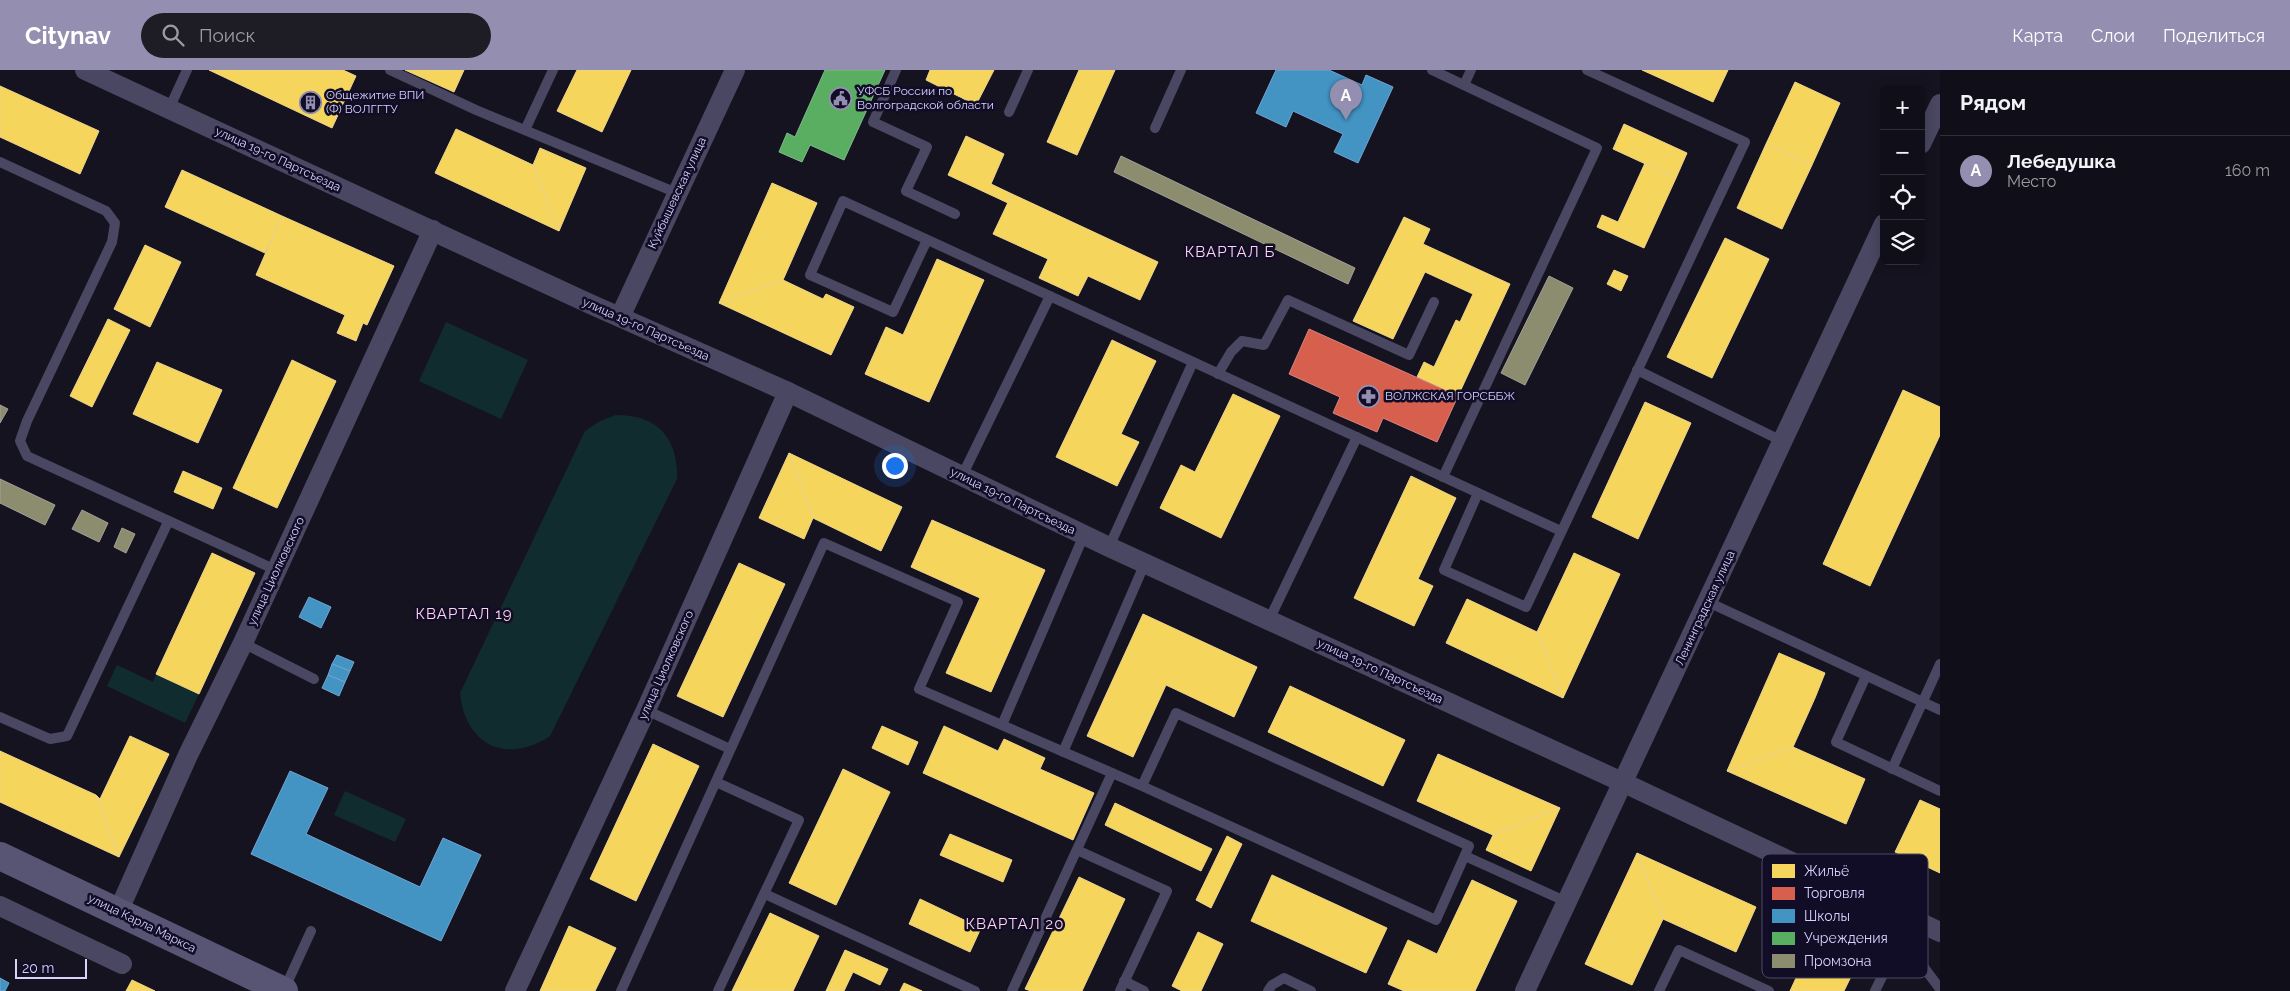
<!DOCTYPE html>
<html lang="ru">
<head>
<meta charset="utf-8">
<style>
	:root { --surface:#100e18; --page:#1e1c25; --text:#f1f3f6; --muted:#9c9ca2; --line:#302e37; --accent:#948fb1 }
	body { margin:0; font-family:Raleway,sans-serif; background:var(--page); color:var(--text) }
	.controls { position:absolute; right:15px; top:15px; display:grid; overflow:hidden; border-radius:8px; box-shadow:0 2px 12px #0003 }
	.controls button { width:45px; height:45px; display:grid; place-items:center; padding:0; border:0; border-bottom:1px solid var(--line); background:var(--surface); color:var(--text); font:25px sans-serif }
	.scale { position:absolute; left:15px; bottom:12px; width:72px; box-sizing:border-box; padding-left:5px; border:2px solid #d8d2ff; border-top:0; font-size:14px; line-height:18px; white-space:nowrap; color:#d8d2ff; -webkit-text-stroke:4px #120d26; paint-order:stroke }
	.you { position:absolute; left:894px; top:395px; width:18px; height:18px; margin:-12px; border:4px solid #fff; border-radius:50%; background:#1a73e8; box-shadow:0 0 0 8px #1a73e833 }
	.badge { display:grid; place-items:center; width:32px; height:32px; border-radius:50%; background:var(--accent); color:#fff; font-size:16px; font-weight:700 }
	.pin { position:absolute; translate:-50% -41px; filter:drop-shadow(0 1px 2px #0008) }
	.pin::after { content:''; position:absolute; top:26px; width:18px; height:15px; background:inherit; clip-path:polygon(0 0,100% 0,50% 100%) }
	.list { margin:0; padding:0; list-style:none }
	h2 { display:flex; justify-content:space-between; align-items:center; height:65px; margin:0; padding:0 20px; font-size:21px }
	h2 small { font-size:16px; font-weight:400; color:var(--muted) }
	.list li { display:grid; grid-template-columns:32px 1fr auto; gap:15px; align-items:center; box-sizing:border-box; height:70px; padding:0 20px; border-top:1px solid var(--line) }
	.list b { display:block; font-size:19px; white-space:nowrap }
	.list p { margin:0; font-size:16px; white-space:nowrap; color:var(--muted) }
	.list em { font-size:16px; font-style:normal; color:var(--muted) }
	.icon { flex:none; width:28px; height:28px; fill:none; stroke:currentColor; stroke-width:2; stroke-linecap:round; stroke-linejoin:round }
	.map { position:relative; flex:none; width:1940px; height:921px; overflow:hidden }
	header { display:flex; align-items:center; gap:30px; box-sizing:border-box; height:70px; padding:0 25px; background:var(--accent); color:#fff }
	header strong { font-size:24px }
	nav { display:flex; gap:28px; margin-inline-start:auto; font-size:18px }
	.search { width:350px; height:45px; background:var(--page); display:flex; align-items:center; gap:12px; box-sizing:border-box; padding:0 18px; border-radius:28px; color:var(--muted); font-size:19px }
	main { display:flex }
	aside { flex:1; background:var(--surface) }
	.map>svg:first-child { display:block }
	.green { fill:#112c2e }
	.homes { fill:#f6d55c; stroke:#edd48d }
	.shops { fill:#d6604d; stroke:#d78282 }
	.schools { fill:#4393c3; stroke:#70a6d5 }
	.public { fill:#5aae61; stroke:#80b990 }
	.industry { fill:#8c8c6e; stroke:#a3a19a }
	.lines { fill:none; stroke-linecap:round; stroke-linejoin:round }
	.lane { stroke:#494761; stroke-width:10 }
	.street { stroke:#494761; stroke-width:20 }
	.secondary { stroke:#575474; stroke-width:28 }
	.labels { text-anchor:middle; dominant-baseline:central; stroke-width:5; stroke-linejoin:round; paint-order:stroke }
	.poi-label { font-size:12px; fill:#d8d2ff; stroke:#120d26; text-anchor:start }
	.street-label { font-size:12px; fill:#d8d2ff; stroke:#120d26 }
	.quarter-label { font-size:15px; letter-spacing:1px; fill:#ffd4ee; stroke:#120d26 }
	.key { fill:#120d26; stroke:#4d4867; stroke-width:1 }
	.key-label { font-size:14px; fill:#d8d2ff }
</style>
</head>
<body>
<header>
<strong>Citynav</strong>
<div class="search"><svg class="icon" aria-label="search" viewBox="0 0 24 24"><circle cx="10" cy="10" r="6"/><path d="M15 15l6 6"/></svg>Поиск</div>
<nav><a>Карта</a><a>Слои</a><a>Поделиться</a></nav>
</header>
<main>
<div class="map">
<svg width="1940" height="921" viewBox="0 0 1940 921">
	<rect width="100%" height="100%" fill="#161320"/>
	<g class="green">
		<path d="M 446,252 L 528,290 L 501,349 L 419,311 Z"/>
		<path d="M 616,345 C 658,345 678,368 677,409 L 550,666 C 506,695 465,675 460,623 L 585,361 L 600,351 Z"/>
		<path d="M 117,595 L 153,612 L 156,604 L 199,624 L 185,653 L 107,616 Z"/>
		<path d="M 345,721 L 406,749 L 395,772 L 334,745 Z"/>
	</g>
	<g class="homes">
		<path d="M 209,0 L 343,0 L 356,6 L 332,58 Z"/>
		<path d="M 405,0 L 464,0 L 454,22 Z"/>
		<path d="M 577,0 L 631,0 L 602,62 L 557,41 Z"/>
		<path d="M 930,0 L 994,0 L 976,35 L 926,10 Z"/>
		<path d="M 1079,0 L 1115,0 L 1077,85 L 1047,72 Z"/>
		<path d="M 1642,0 L 1728,0 L 1713,32 Z"/>
		<path d="M 1795,12 L 1840,33 L 1812,95 L 1766,74 Z"/>
		<path d="M 0,16 L 99,61 L 80,104 L 0,67 Z"/>
		<path d="M 1624,54 L 1687,83 L 1676,108 L 1613,79 Z"/>
		<path d="M 456,59 L 533,95 L 559,161 L 435,103 Z"/>
		<path d="M 966,66 L 1004,84 L 991,114 L 1012,124 L 1008,133 L 948,105 Z"/>
		<path d="M 1766,74 L 1812,95 L 1782,159 L 1737,138 Z"/>
		<path d="M 540,78 L 586,98 L 559,161 L 533,95 Z"/>
		<path d="M 1645,93 L 1676,108 L 1644,178 L 1597,157 L 1602,145 L 1618,152 Z"/>
		<path d="M 182,100 L 282,146 L 265,183 L 165,137 Z"/>
		<path d="M 772,113 L 817,133 L 783,210 L 719,233 Z"/>
		<path d="M 1012,124 L 1158,192 L 1140,230 L 1088,206 L 1078,226 L 1039,208 L 1048,189 L 993,164 Z"/>
		<path d="M 282,146 L 394,196 L 367,255 L 363,253 L 356,271 L 337,263 L 345,245 L 256,205 Z"/>
		<path d="M 1404,147 L 1430,159 L 1423,174 L 1510,214 L 1458,326 L 1417,307 L 1424,292 L 1434,297 L 1456,250 L 1460,252 L 1473,224 L 1425,202 L 1393,269 L 1353,251 Z"/>
		<path d="M 1725,168 L 1769,189 L 1712,308 L 1667,287 Z"/>
		<path d="M 145,175 L 181,192 L 150,257 L 114,239 Z"/>
		<path d="M 937,189 L 984,210 L 929,332 L 865,304 L 886,257 L 903,265 Z"/>
		<path d="M 1614,200 L 1628,206 L 1621,221 L 1607,214 Z"/>
		<path d="M 783,210 L 823,229 L 826,224 L 854,237 L 831,285 L 719,233 Z"/>
		<path d="M 108,249 L 130,260 L 92,337 L 70,326 Z"/>
		<path d="M 1112,270 L 1156,291 L 1121,364 L 1139,372 L 1117,416 L 1056,387 Z"/>
		<path d="M 292,290 L 336,311 L 277,438 L 233,418 Z"/>
		<path d="M 157,292 L 222,320 L 198,373 L 133,344 Z"/>
		<path d="M 1903,320 L 1940,337 L 1940,365 L 1870,516 L 1823,494 Z"/>
		<path d="M 1233,324 L 1280,346 L 1221,468 L 1160,438 L 1181,395 L 1195,402 Z"/>
		<path d="M 1645,332 L 1691,353 L 1638,469 L 1592,447 Z"/>
		<path d="M 789,383 L 902,437 L 881,481 L 813,448 Z"/>
		<path d="M 789,383 L 813,448 L 804,469 L 759,448 Z"/>
		<path d="M 183,401 L 222,418 L 213,439 L 174,422 Z"/>
		<path d="M 1411,406 L 1456,428 L 1418,509 L 1433,516 L 1414,556 L 1354,528 Z"/>
		<path d="M 932,450 L 1045,500 L 991,622 L 946,603 L 980,528 L 911,497 Z"/>
		<path d="M 212,483 L 255,503 L 199,624 L 156,604 Z"/>
		<path d="M 1574,483 L 1620,504 L 1563,628 L 1537,562 Z"/>
		<path d="M 739,493 L 785,514 L 723,647 L 677,626 Z"/>
		<path d="M 1467,529 L 1537,562 L 1563,628 L 1446,573 Z"/>
		<path d="M 1143,544 L 1257,597 L 1234,647 L 1166,615 L 1133,687 L 1087,666 Z"/>
		<path d="M 1779,583 L 1825,603 L 1815,628 L 1793,677 L 1727,701 Z"/>
		<path d="M 1290,616 L 1405,670 L 1383,716 L 1268,662 Z"/>
		<path d="M 882,656 L 918,672 L 908,695 L 872,678 Z"/>
		<path d="M 944,656 L 998,681 L 1004,669 L 1045,688 L 1040,699 L 1094,723 L 1073,770 L 923,703 Z"/>
		<path d="M 130,666 L 169,684 L 119,787 L 96,725 L 100,729 Z"/>
		<path d="M 653,674 L 699,696 L 636,831 L 590,809 Z"/>
		<path d="M 1793,677 L 1865,709 L 1846,754 L 1727,701 Z"/>
		<path d="M 0,681 L 96,725 L 119,787 L 0,732 Z"/>
		<path d="M 1438,684 L 1560,738 L 1493,765 L 1417,731 Z"/>
		<path d="M 843,699 L 890,722 L 836,835 L 789,813 Z"/>
		<path d="M 1920,730 L 1940,739 L 1940,803 L 1895,782 Z"/>
		<path d="M 1115,733 L 1212,779 L 1201,801 L 1105,755 Z"/>
		<path d="M 1560,738 L 1531,801 L 1486,780 L 1493,765 Z"/>
		<path d="M 950,764 L 1012,790 L 1003,812 L 940,785 Z"/>
		<path d="M 1227,766 L 1242,774 L 1211,838 L 1196,830 Z"/>
		<path d="M 1637,783 L 1756,837 L 1736,882 L 1663,849 Z"/>
		<path d="M 1637,783 L 1663,849 L 1632,915 L 1585,894 Z"/>
		<path d="M 1272,805 L 1387,858 L 1366,903 L 1251,851 Z"/>
		<path d="M 1079,807 L 1125,829 L 1082,921 L 1031,921 L 1025,919 Z"/>
		<path d="M 1472,810 L 1517,831 L 1475,921 L 1404,921 L 1388,914 L 1408,870 L 1437,884 Z"/>
		<path d="M 920,829 L 981,858 L 970,882 L 909,854 Z"/>
		<path d="M 770,843 L 819,866 L 793,921 L 732,921 Z"/>
		<path d="M 569,856 L 616,878 L 595,921 L 540,921 Z"/>
		<path d="M 1802,858 L 1861,886 L 1844,921 L 1790,921 L 1796,908 L 1782,902 Z"/>
		<path d="M 1198,862 L 1223,874 L 1201,921 L 1182,921 L 1172,916 Z"/>
		<path d="M 845,880 L 888,899 L 880,915 L 853,902 L 844,921 L 826,921 Z"/>
		<path d="M 132,910 L 155,921 L 126,921 Z"/>
		<path d="M 904,913 L 922,921 L 900,921 Z"/>
	</g>
	<path class="shops" d="M 1309,259 L 1458,326 L 1437,372 L 1383,348 L 1377,362 L 1333,343 L 1340,327 L 1289,304 Z"/>
	<g class="schools">
		<path d="M 1276,0 L 1329,0 L 1362,15 L 1366,5 L 1393,17 L 1358,93 L 1334,82 L 1343,64 L 1293,41 L 1286,57 L 1256,43 Z"/>
		<path d="M 309,527 L 331,537 L 321,558 L 299,547 Z"/>
		<path d="M 337,585 L 354,592 L 350,601 L 332,594 Z"/>
		<path d="M 332,594 L 350,601 L 345,612 L 328,605 Z"/>
		<path d="M 328,605 L 345,612 L 339,626 L 322,618 Z"/>
		<path d="M 290,701 L 328,718 L 306,764 L 420,817 L 443,768 L 481,785 L 441,871 L 251,784 Z"/>
		<path d="M 0,908 L 9,913 L 5,921 L 0,921 Z"/>
	</g>
	<path class="public" d="M 825,0 L 885,0 L 844,90 L 810,75 L 802,92 L 779,82 L 787,63 L 795,67 Z"/>
	<g class="industry">
		<path d="M 1121,86 L 1355,198 L 1348,214 L 1114,102 Z"/>
		<path d="M 1549,206 L 1573,218 L 1525,315 L 1501,303 Z"/>
		<path d="M 0,335 L 8,339 L 0,353 Z"/>
		<path d="M 0,409 L 55,435 L 45,455 L 0,433 Z"/>
		<path d="M 82,440 L 108,453 L 99,472 L 72,459 Z"/>
		<path d="M 122,458 L 135,464 L 126,483 L 114,477 Z"/>
	</g>
	<g class="lines">
		<g class="lane">
			<path d="M 390,0 L 476,40 L 677,123"/>
			<path d="M 896,0 L 873,52 L 927,77 L 906,121 L 955,144"/>
			<path d="M 1432,0 L 1597,78 L 1443,407"/>
			<path d="M 1464,15 L 1471,0"/>
			<path d="M 169,39 L 187,0"/>
			<path d="M 1009,42 L 1028,0"/>
			<path d="M 1155,58 L 1181,0"/>
			<path d="M 525,60 L 553,0"/>
			<path d="M 0,92 L 106,141 L 115,153 L 112,172 L 103,191 L 27,351 L 20,371 L 27,386 L 276,500"/>
			<path d="M 927,170 L 893,242 L 810,205 L 843,131 C 1083,241 1322,351 1561,461"/>
			<path d="M 1637,300 L 1782,371"/>
			<path d="M 1218,304 L 1231,282 L 1242,271 L 1264,275 L 1288,230 L 1409,285 L 1434,232"/>
			<path d="M 962,406 L 1050,226"/>
			<path d="M 1478,423 L 1444,500 L 1526,537 L 1745,72 L 1587,0"/>
			<path d="M 1109,477 L 1193,292"/>
			<path d="M 1708,532 L 1940,640"/>
			<path d="M 1269,550 L 1357,367"/>
			<path d="M 243,573 L 314,609"/>
			<path d="M 1866,606 L 1836,672 L 1940,721"/>
			<path d="M 646,640 L 730,679"/>
			<path d="M 0,647 L 50,669 L 67,666 L 168,452"/>
			<path d="M 1002,655 L 1084,465"/>
			<path d="M 1063,682 L 1145,493"/>
			<path d="M 1892,699 L 1940,594"/>
			<path d="M 716,712 L 799,750 L 718,921"/>
			<path d="M 1077,780 L 1167,821 L 1120,921"/>
			<path d="M 1465,786 L 1567,832"/>
			<path d="M 765,824 L 975,921"/>
			<path d="M 1911,849 L 1914,884 L 1940,919"/>
			<path d="M 1124,911 L 1144,921"/>
			<path d="M 284,920 L 311,861"/>
			<path d="M 621,921 L 824,473 L 958,532 L 919,619 L 1142,716 L 1436,850 L 1469,776 L 1176,643 L 1142,716"/>
			<path d="M 1012,921 L 1112,703"/>
			<path d="M 1268,921 L 1272,915 L 1284,908 L 1311,921"/>
			<path d="M 1659,921 L 1679,880 L 1769,921"/>
			<path d="M 1875,921 L 1911,848"/>
		</g>
		<g class="street">
			<path d="M 85,0 L 588,233 L 788,322 L 1109,477 L 1622,712 L 1940,862"/>
			<path d="M 1921,74 L 1940,34"/>
			<path d="M 620,247 L 735,0"/>
			<path d="M 0,836 L 122,894"/>
			<path d="M 118,842 L 188,685 L 243,573 L 433,160"/>
			<path d="M 515,921 L 646,640 L 788,322"/>
			<path d="M 1525,921 L 1884,154"/>
		</g>
		<path class="secondary" d="M 0,786 L 284,921"/>
	</g>
	<defs>
		<symbol id="civic-ring" viewBox="-11 -11 22 22"><circle r="9.5" fill="#120d26" stroke="#948fb1" stroke-width="1.5"/><path d="M-.6-6.5H3V-4.5H.6V-3L4-1V1h2V6H-6V1h2V-1L-.6-3ZM-1.2 2.5V6h2.4V2.5Z" fill="#948fb1"/></symbol>
		<symbol id="building-ring" viewBox="-11 -11 22 22"><circle r="9.5" fill="#120d26" stroke="#948fb1" stroke-width="1.5"/><path d="M-4-6H4V6H1V3H-1V6H-4ZM-2.5-4.3h1.7v1.8h-1.7ZM.8-4.3h1.7v1.8H.8ZM-2.5-1h1.7V.8h-1.7ZM.8-1h1.7V.8H.8Z" fill="#948fb1"/></symbol>
		<symbol id="pharmacy-ring" viewBox="-11 -11 22 22"><circle r="9.5" fill="#120d26" stroke="#948fb1" stroke-width="1.5"/><path d="M-2-6h4v4h4v4h-4v4h-4v-4h-4v-4h4Z" fill="#948fb1"/></symbol>
	</defs>
	<g fill-rule="evenodd">
		<use href="#civic-ring" x="828" y="16" width="25" height="25"/>
		<use href="#building-ring" x="298" y="20" width="25" height="25"/>
		<use href="#pharmacy-ring" x="1356" y="314" width="25" height="25"/>
	</g>
	<g class="labels">
		<g class="poi-label">
			<text x="857" y="21">УФСБ России по<tspan x="857" dy="14">Волгоградской области</tspan></text>
			<text x="326" y="25">Общежитие ВПИ<tspan x="326" dy="14">(Ф) ВОЛГГТУ</tspan></text>
			<text x="1385" y="326">ВОЛЖСКАЯ ГОРСББЖ</text>
		</g>
		<g class="street-label">
			<text transform="translate(278 89) rotate(25)">улица 19-го Партсъезда</text>
			<text transform="translate(677 123) rotate(-65)">Куйбышевская улица</text>
			<text transform="translate(646 259) rotate(24)">улица 19-го Партсъезда</text>
			<text transform="translate(1013 431) rotate(26)">улица 19-го Партсъезда</text>
			<text transform="translate(276 501) rotate(-65)">улица Циолковского</text>
			<text transform="translate(1705 538) rotate(-65)">Ленинградская улица</text>
			<text transform="translate(666 595) rotate(-66)">улица Циолковского</text>
			<text transform="translate(1380 601) rotate(25)">улица 19-го Партсъезда</text>
			<text transform="translate(142 853) rotate(26)">улица Карла Маркса</text>
		</g>
		<g class="quarter-label">
			<text x="1230" y="182">КВАРТАЛ Б</text>
			<text x="464" y="544">КВАРТАЛ 19</text>
			<text x="1015" y="854">КВАРТАЛ 20</text>
		</g>
	</g>
	<rect x="1762" y="784" width="166" height="124" rx="8" class="key"/>
	<rect x="1772" y="794" width="23" height="14" fill="#f6d55c"/>
	<rect x="1772" y="817" width="23" height="13" fill="#d6604d"/>
	<rect x="1772" y="839" width="23" height="14" fill="#4393c3"/>
	<rect x="1772" y="862" width="23" height="13" fill="#5aae61"/>
	<rect x="1772" y="884" width="23" height="14" fill="#8c8c6e"/>
	<g class="key-label">
		<text x="1804" y="806">Жильё</text>
		<text x="1804" y="828">Торговля</text>
		<text x="1804" y="851">Школы</text>
		<text x="1804" y="873">Учреждения</text>
		<text x="1804" y="896">Промзона</text>
	</g>
</svg>
<div class="controls">
<button>+</button>
<button>−</button>
<button><svg class="icon" aria-label="locate" viewBox="0 0 24 24"><circle cx="12" cy="12" r="6"/><path d="M12 2v4M12 18v4M2 12h4M18 12h4"/></svg></button>
<button><svg class="icon" aria-label="layers" viewBox="0 0 24 24"><path d="M12 4l9 5-9 5-9-5zM3 14l9 5 9-5"/></svg></button>
</div>
<div class="scale">20 m</div>
<div class="you"></div>
<div class="pin badge" style="left:1346px;top:50px">A</div>
</div>
<aside>
<h2>Рядом<small></small></h2>
<ul class="list">
<li><span class="badge">A</span><div><b>Лебедушка</b><p>Место</p></div><em>160 m</em></li>
</ul>
</aside>
</main>
</body>
</html>
